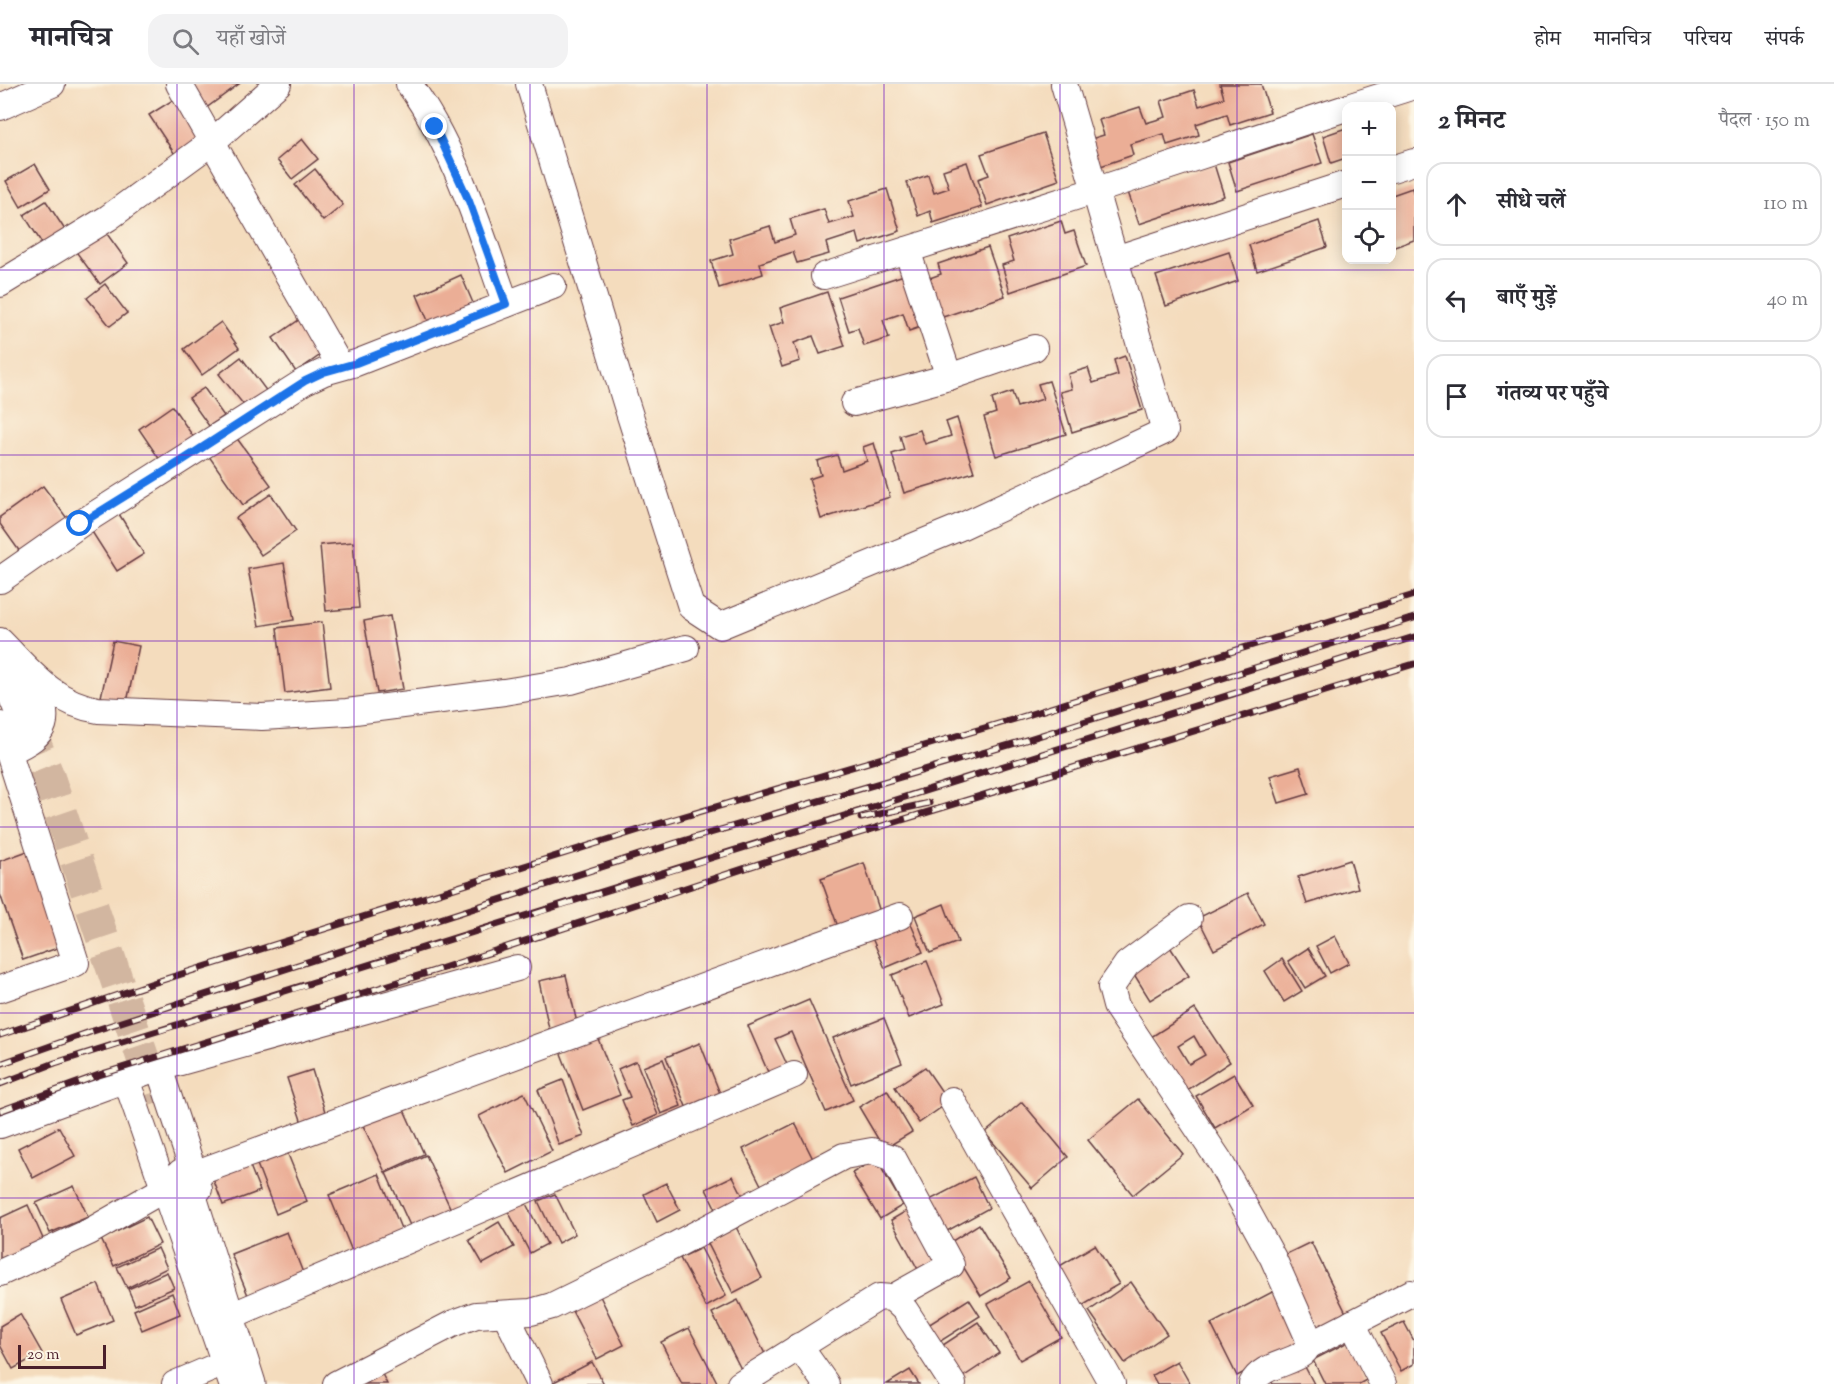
<!DOCTYPE html>
<html lang="hi">
<head>
<meta charset="utf-8">
<style>
	:root { --surface:#fff; --page:#f2f2f3; --text:#2b2b33; --muted:#7c7c81; --line:#e1e1e2 }
	body { margin:0; font-family:"Sorts Mill Goudy","Noto Serif Devanagari",serif; background:var(--page); color:var(--text) }
	.controls { position:absolute; right:18px; top:18px; display:grid; overflow:hidden; border-radius:12px; box-shadow:0 3px 15px #0003 }
	.controls button { width:54px; height:54px; display:grid; place-items:center; padding:0; border:0; border-bottom:2px solid var(--line); background:var(--surface); color:var(--text); font:30px sans-serif }
	.scale { position:absolute; left:18px; bottom:15px; width:88px; box-sizing:border-box; padding-left:6px; border:3px solid #4a1f2b; border-top:0; font-size:16px; line-height:21px; white-space:nowrap; color:#4a1f2b; -webkit-text-stroke:4px #fcf5e5; paint-order:stroke }
	.stop { position:absolute; width:18px; height:18px; margin:-14px; border:4px solid #1a73e8; border-radius:50%; background:#fff }
	.stop.end { background:#1a73e8; border-color:#fff; box-shadow:0 2px 6px #0008 }
	.list { margin:0; padding:0; list-style:none }
	h2 { display:flex; justify-content:space-between; align-items:center; height:78px; margin:0; padding:0 24px; font-size:26px }
	h2 small { font-size:20px; font-weight:400; color:var(--muted) }
	.list li { display:grid; grid-template-columns:39px 1fr auto; gap:18px; align-items:center; box-sizing:border-box; height:84px; margin:0 12px 12px; padding:0 12px; border:2px solid var(--line); border-radius:18px }
	.list b { display:block; font-size:22px; white-space:nowrap }
	.list em { font-size:20px; font-style:normal; color:var(--muted) }
	.icon { flex:none; width:33px; height:33px; fill:none; stroke:currentColor; stroke-width:2; stroke-linecap:round; stroke-linejoin:round }
	.map { position:relative; flex:none; width:1414px; height:1300px; overflow:hidden }
	header { display:flex; align-items:center; gap:36px; box-sizing:border-box; height:84px; padding:0 30px; background:var(--surface); border-bottom:2px solid var(--line) }
	header strong { font-size:28px }
	nav { display:flex; gap:33px; margin-inline-start:auto; font-size:21px }
	.search { width:420px; height:54px; background:var(--page); display:flex; align-items:center; gap:15px; box-sizing:border-box; padding:0 21px; border-radius:18px; color:var(--muted); font-size:22px }
	main { display:flex }
	aside { flex:1; background:var(--surface) }
	.map>svg:first-child { display:block }
	.building { fill:#ebae96; fill-rule:evenodd }
	.lines { fill:none; stroke-linecap:round; stroke-linejoin:round }
	.tertiary-tunnel { stroke:#d2b6a0; stroke-width:33; stroke-dasharray:33 16; stroke-linecap:butt }
	.minor-casing { stroke:#643b41; stroke-width:28 }
	.tertiary-casing { stroke:#643b41; stroke-width:35 }
	.minor { stroke:#fff; stroke-width:26 }
	.tertiary { stroke:#fff; stroke-width:33 }
	.rail-casing { stroke:#4a1f2b; stroke-width:7 }
	.rail { stroke:#fcf5e5; stroke-width:4.5; stroke-dasharray:14; stroke-linecap:butt }
	.route { stroke:#1a73e8; stroke-width:8 }
	.grid { fill:none; stroke:#7b2cbf; stroke-width:1.5; stroke-opacity:0.55 }
</style>
</head>
<body>
<header>
<strong>मानचित्र</strong>
<div class="search"><svg class="icon" aria-label="search" viewBox="0 0 24 24"><circle cx="10" cy="10" r="6"/><path d="M15 15l6 6"/></svg>यहाँ खोजें</div>
<nav><a>होम</a><a>मानचित्र</a><a>परिचय</a><a>संपर्क</a></nav>
</header>
<main>
<div class="map">
<svg width="1414" height="1300" viewBox="0 0 1414 1300">
	<rect width="100%" height="100%" fill="#fcf5e5"/>
	<filter id="ink" filterUnits="userSpaceOnUse"><feTurbulence type="fractalNoise" baseFrequency=".0167" numOctaves="2"/><feDisplacementMap in="SourceGraphic" scale="12" xChannelSelector="R" yChannelSelector="G"/><feConvolveMatrix kernelMatrix="1 2 1 2 8 2 1 2 1" color-interpolation-filters="sRGB"/></filter>
	<filter id="wash" filterUnits="userSpaceOnUse"><feTurbulence type="fractalNoise" baseFrequency=".008" numOctaves="4" result="noise"/><feDisplacementMap in="SourceGraphic" scale="24" xChannelSelector="R" yChannelSelector="G"/><feGaussianBlur stdDeviation="1.35" result="paint"/><feColorMatrix in="noise" values="0 0 0 0 0 0 0 0 0 0 0 0 0 0 0 0 0 1.4 0 .05"/><feComposite in="paint" operator="in"/></filter>
	<g filter="url(#wash)">
		<rect width="100%" height="100%" fill="#f4dcbd"/>
		<g id="blocks">
			<g class="building">
				<path d="M 193,0 L 239,0 L 202,27 Z"/>
				<path d="M 1220,0 L 1261,0 L 1270,28 L 1230,41 L 1227,30 L 1196,40 L 1199,51 L 1167,61 L 1164,50 L 1130,60 L 1133,71 L 1089,86 L 1081,58 L 1104,51 L 1099,36 L 1140,23 L 1146,39 L 1166,33 L 1161,17 L 1194,6 L 1199,22 L 1224,14 Z"/>
				<path d="M 176,14 L 202,55 L 176,72 L 149,31 Z"/>
				<path d="M 1346,44 L 1346,74 L 1331,79 L 1323,52 Z"/>
				<path d="M 1043,49 L 1059,96 L 987,121 L 978,95 L 989,91 L 981,70 Z"/>
				<path d="M 1312,50 L 1322,79 L 1237,107 L 1228,78 Z"/>
				<path d="M 302,55 L 318,75 L 292,95 L 277,76 Z"/>
				<path d="M 967,78 L 982,123 L 933,139 L 930,127 L 918,132 L 907,98 L 928,91 L 934,109 L 949,104 L 943,86 Z"/>
				<path d="M 35,80 L 50,105 L 21,123 L 6,97 Z"/>
				<path d="M 1214,80 L 1224,112 L 1139,140 L 1128,108 Z"/>
				<path d="M 315,85 L 343,121 L 323,137 L 295,101 Z"/>
				<path d="M 1412,104 L 1414,111 L 1414,156 L 1392,164 L 1392,111 Z"/>
				<path d="M 887,105 L 900,147 L 860,160 L 857,149 L 826,159 L 829,170 L 797,179 L 793,168 L 760,179 L 763,190 L 719,204 L 711,177 L 733,170 L 729,155 L 770,142 L 775,158 L 795,151 L 790,135 L 824,125 L 829,140 L 854,133 L 849,117 Z"/>
				<path d="M 46,117 L 69,152 L 46,166 L 24,131 Z"/>
				<path d="M 1061,137 L 1065,150 L 1074,147 L 1086,182 L 1010,208 L 1002,181 L 1014,177 L 1007,155 Z"/>
				<path d="M 1319,137 L 1327,163 L 1257,187 L 1249,161 Z"/>
				<path d="M 102,143 L 128,179 L 100,200 L 74,165 Z"/>
				<path d="M 988,163 L 1005,212 L 940,234 L 927,195 L 941,190 L 938,180 Z"/>
				<path d="M 1229,168 L 1238,197 L 1166,222 L 1156,192 Z"/>
				<path d="M 461,191 L 473,219 L 429,239 L 417,211 Z"/>
				<path d="M 904,191 L 929,240 L 909,247 L 903,229 L 883,236 L 889,254 L 864,262 L 858,244 L 849,247 L 838,213 Z"/>
				<path d="M 105,200 L 127,229 L 110,242 L 87,214 Z"/>
				<path d="M 827,208 L 845,262 L 820,270 L 813,252 L 794,259 L 800,277 L 782,283 L 769,243 L 784,238 L 780,224 Z"/>
				<path d="M 306,231 L 329,265 L 296,288 L 273,254 Z"/>
				<path d="M 221,238 L 239,264 L 202,291 L 184,265 Z"/>
				<path d="M 1125,272 L 1142,326 L 1072,348 L 1060,308 L 1072,305 L 1068,290 L 1088,284 L 1093,299 L 1118,291 L 1114,276 Z"/>
				<path d="M 241,273 L 268,309 L 247,325 L 219,290 Z"/>
				<path d="M 1049,297 L 1066,350 L 996,372 L 984,333 L 996,329 L 992,315 L 1012,308 L 1017,323 L 1043,315 L 1038,300 Z"/>
				<path d="M 204,304 L 224,332 L 209,342 L 189,314 Z"/>
				<path d="M 172,322 L 195,355 L 162,379 L 139,345 Z"/>
				<path d="M 957,334 L 974,388 L 904,409 L 892,370 L 904,366 L 900,352 L 920,346 L 925,360 L 951,352 L 946,338 Z"/>
				<path d="M 233,349 L 271,401 L 243,421 L 206,368 Z"/>
				<path d="M 874,359 L 890,413 L 821,435 L 809,395 L 821,391 L 817,377 L 837,371 L 842,386 L 867,377 L 863,363 Z"/>
				<path d="M 43,402 L 72,441 L 25,475 L 0,440 L 0,433 Z"/>
				<path d="M 271,410 L 296,447 L 261,471 L 236,434 Z"/>
				<path d="M 114,422 L 144,470 L 117,487 L 87,440 Z"/>
				<path d="M 353,458 L 359,524 L 326,527 L 320,461 Z"/>
				<path d="M 284,479 L 294,536 L 259,542 L 248,485 Z"/>
				<path d="M 390,532 L 403,605 L 377,609 L 364,537 Z"/>
				<path d="M 322,538 L 330,603 L 285,609 L 277,544 Z"/>
				<path d="M 113,557 L 139,562 L 127,618 L 101,613 Z"/>
				<path d="M 1300,683 L 1309,710 L 1279,719 L 1270,692 Z"/>
				<path d="M 33,765 L 66,861 L 23,876 L 0,810 L 0,777 Z"/>
				<path d="M 1350,776 L 1358,804 L 1307,820 L 1298,793 Z"/>
				<path d="M 864,779 L 880,828 L 838,843 L 821,795 Z"/>
				<path d="M 1248,809 L 1264,840 L 1214,866 L 1198,834 Z"/>
				<path d="M 944,820 L 958,858 L 930,869 L 915,832 Z"/>
				<path d="M 910,838 L 923,868 L 885,884 L 872,854 Z"/>
				<path d="M 1335,852 L 1349,879 L 1330,889 L 1316,862 Z"/>
				<path d="M 1170,863 L 1189,892 L 1150,916 L 1132,887 Z"/>
				<path d="M 1308,864 L 1325,892 L 1305,904 L 1288,877 Z"/>
				<path d="M 1282,875 L 1302,907 L 1284,918 L 1265,887 Z"/>
				<path d="M 927,877 L 944,920 L 909,934 L 892,891 Z"/>
				<path d="M 566,891 L 577,939 L 549,945 L 539,897 Z"/>
				<path d="M 809,916 L 853,1016 L 826,1028 L 791,948 L 775,955 L 790,987 L 771,995 L 748,942 Z"/>
				<path d="M 1195,925 L 1230,978 L 1186,1007 L 1151,953 ZM 1194,952 L 1205,971 L 1189,980 L 1178,962 Z"/>
				<path d="M 884,934 L 902,979 L 851,1000 L 833,954 Z"/>
				<path d="M 597,952 L 620,1011 L 583,1026 L 560,967 Z"/>
				<path d="M 700,959 L 721,1012 L 687,1025 L 666,973 Z"/>
				<path d="M 663,975 L 681,1022 L 661,1030 L 643,983 Z"/>
				<path d="M 636,977 L 658,1031 L 633,1042 L 622,1016 L 630,1013 L 618,985 Z"/>
				<path d="M 925,983 L 949,1018 L 919,1039 L 895,1003 Z"/>
				<path d="M 312,986 L 327,1034 L 303,1042 L 287,994 Z"/>
				<path d="M 1234,990 L 1253,1021 L 1215,1044 L 1196,1012 Z"/>
				<path d="M 563,996 L 584,1052 L 559,1061 L 538,1006 Z"/>
				<path d="M 887,1006 L 912,1048 L 884,1065 L 859,1023 Z"/>
				<path d="M 524,1009 L 552,1067 L 508,1089 L 479,1032 Z"/>
				<path d="M 1138,1015 L 1183,1070 L 1133,1111 L 1088,1056 Z"/>
				<path d="M 400,1017 L 424,1070 L 385,1088 L 360,1035 Z"/>
				<path d="M 1022,1018 L 1068,1073 L 1032,1104 L 985,1049 Z"/>
				<path d="M 795,1039 L 813,1075 L 761,1101 L 743,1065 Z"/>
				<path d="M 59,1043 L 75,1072 L 33,1094 L 18,1064 Z"/>
				<path d="M 285,1063 L 307,1117 L 276,1130 L 255,1075 Z"/>
				<path d="M 426,1071 L 453,1130 L 413,1148 L 386,1089 Z"/>
				<path d="M 246,1072 L 260,1107 L 223,1121 L 210,1087 Z"/>
				<path d="M 876,1075 L 903,1121 L 880,1135 L 852,1089 Z"/>
				<path d="M 379,1090 L 404,1152 L 354,1172 L 329,1111 Z"/>
				<path d="M 733,1092 L 745,1116 L 718,1129 L 706,1105 Z"/>
				<path d="M 974,1093 L 989,1124 L 938,1152 L 922,1120 Z"/>
				<path d="M 666,1099 L 680,1126 L 657,1138 L 644,1110 Z"/>
				<path d="M 74,1102 L 88,1133 L 50,1149 L 36,1119 Z"/>
				<path d="M 555,1110 L 575,1150 L 558,1159 L 538,1117 Z"/>
				<path d="M 524,1116 L 547,1160 L 530,1169 L 507,1125 Z"/>
				<path d="M 28,1121 L 44,1157 L 0,1177 L 0,1134 Z"/>
				<path d="M 913,1123 L 942,1177 L 920,1189 L 891,1136 Z"/>
				<path d="M 147,1133 L 160,1160 L 114,1182 L 101,1155 Z"/>
				<path d="M 499,1138 L 514,1163 L 483,1180 L 469,1156 Z"/>
				<path d="M 979,1140 L 1011,1194 L 981,1212 L 949,1159 Z"/>
				<path d="M 736,1143 L 762,1194 L 733,1209 L 707,1158 Z"/>
				<path d="M 287,1148 L 305,1194 L 250,1216 L 231,1170 Z"/>
				<path d="M 1311,1158 L 1348,1233 L 1316,1249 L 1278,1174 Z"/>
				<path d="M 1095,1161 L 1119,1200 L 1082,1222 L 1058,1183 Z"/>
				<path d="M 158,1164 L 167,1184 L 127,1204 L 117,1183 Z"/>
				<path d="M 701,1164 L 726,1212 L 706,1223 L 680,1174 Z"/>
				<path d="M 167,1188 L 174,1204 L 135,1221 L 128,1205 Z"/>
				<path d="M 1029,1197 L 1061,1253 L 1020,1276 L 988,1220 Z"/>
				<path d="M 1131,1198 L 1167,1250 L 1125,1279 L 1089,1227 Z"/>
				<path d="M 98,1200 L 113,1236 L 76,1251 L 61,1216 Z"/>
				<path d="M 1278,1205 L 1304,1257 L 1237,1292 L 1211,1240 Z"/>
				<path d="M 597,1206 L 624,1261 L 597,1275 L 569,1221 Z"/>
				<path d="M 172,1209 L 180,1230 L 142,1246 L 134,1226 Z"/>
				<path d="M 969,1215 L 980,1232 L 939,1258 L 928,1241 Z"/>
				<path d="M 738,1216 L 766,1272 L 741,1285 L 712,1229 Z"/>
				<path d="M 20,1230 L 42,1269 L 13,1285 L 0,1261 L 0,1242 Z"/>
				<path d="M 978,1238 L 999,1269 L 963,1293 L 943,1261 Z"/>
				<path d="M 1404,1238 L 1414,1257 L 1414,1280 L 1401,1287 L 1381,1249 Z"/>
				<path d="M 689,1244 L 718,1300 L 682,1300 L 661,1258 Z"/>
				<path d="M 1348,1258 L 1368,1295 L 1359,1300 L 1325,1300 L 1313,1276 Z"/>
				<path d="M 1177,1277 L 1190,1300 L 1157,1300 L 1152,1291 Z"/>
				<path d="M 592,1278 L 604,1300 L 550,1300 Z"/>
				<path d="M 1303,1279 L 1314,1300 L 1273,1300 L 1270,1296 Z"/>
				<path d="M 910,1286 L 919,1300 L 887,1300 Z"/>
				<path d="M 382,1290 L 387,1300 L 361,1300 Z"/>
			</g>
		</g>
	</g>
	<g filter="url(#ink)">
		<use href="#blocks" fill-opacity="0" stroke="#643b41" stroke-width="1.5"/>
		<g class="lines">
			<path class="tertiary-tunnel" d="M 26,638 L 48,692 L 158,1019"/>
			<defs>
				<g id="minor">
					<path d="M 179,0 L 340,282"/>
					<path d="M 409,0 C 456,65 479,145 506,220"/>
					<path d="M 529,0 L 626,319 L 691,523 L 720,542 L 958,444 L 1165,347 L 1064,0"/>
					<path d="M 1351,22 L 1414,2"/>
					<path d="M 0,23 L 52,0"/>
					<path d="M 1392,85 L 1414,78"/>
					<path d="M 907,166 L 949,293"/>
					<path d="M 1115,175 L 1346,100"/>
					<path d="M 824,192 L 1094,107 L 1346,24"/>
					<path d="M 0,200 L 108,134 L 212,58 L 278,0"/>
					<path d="M 854,319 L 949,293 L 1034,264"/>
					<path d="M 0,496 L 80,440 L 305,297 L 324,288 L 356,279 L 553,202"/>
					<path d="M 0,557 C 30,587 53,619 98,626 L 262,633 L 347,628 L 504,608 L 571,597 L 686,564"/>
					<path d="M 0,641 L 76,879 L 0,905"/>
					<path d="M 8,668 C 54,648 48,636 35,593"/>
					<path d="M 1189,834 L 1127,880 L 1111,903 L 1116,922 L 1219,1076 L 1273,1174 L 1308,1253 C 1313,1282 1264,1274 1252,1300"/>
					<path d="M 159,984 L 199,1105"/>
					<path d="M 126,995 L 232,1300"/>
					<path d="M 952,1016 L 1112,1300"/>
					<path d="M 0,1041 L 148,987 L 517,884"/>
					<path d="M 194,1090 C 429,1004 663,916 900,832"/>
					<path d="M 0,1189 L 89,1148 L 164,1105"/>
					<path d="M 240,1228 L 794,991"/>
					<path d="M 506,1231 L 540,1300"/>
					<path d="M 1352,1239 L 1383,1300"/>
					<path d="M 1310,1261 L 1411,1209"/>
					<path d="M 799,1262 L 826,1300"/>
					<path d="M 175,1300 L 224,1279"/>
					<path d="M 336,1300 L 454,1239 L 476,1231 L 531,1228 L 552,1222 L 666,1166 L 844,1072 L 872,1067 L 893,1074 L 951,1181 L 892,1214"/>
					<path d="M 740,1300 L 879,1213 L 892,1214 L 905,1226 L 953,1300"/>
				</g>
				<g id="tertiary">
					<path d="M 0,580 L 4,586 L 26,638"/>
					<path d="M 183,1091 L 249,1300"/>
				</g>
			</defs>
			<use href="#minor" class="minor-casing"/>
			<use href="#tertiary" class="tertiary-casing"/>
			<use href="#minor" class="minor"/>
			<use href="#tertiary" class="tertiary"/>
			<defs>
				<g id="rail">
					<path d="M 861,734 L 929,719"/>
					<path d="M 0,951 L 153,899 L 658,740 L 1015,635 L 1414,511"/>
					<path d="M 0,980 L 90,948 L 676,759 L 1016,659 L 1414,534"/>
					<path d="M 0,1000 L 55,979 C 509,839 961,695 1414,553"/>
					<path d="M 0,1027 L 99,991 L 437,886 L 764,778 L 1414,580"/>
				</g>
			</defs>
			<use href="#rail" class="rail-casing"/>
			<use href="#rail" class="rail"/>
		</g>
	</g>
	<g class="lines" filter="url(#ink)">
		<path class="route" d="M 80,440 L 180,378 L 305,297 L 324,288 L 356,279 L 506,220 L 469,117 L 435,43"/>
	</g>
	<path class="grid" d="M 177,0 L 177,1300M 354,0 L 354,1300M 530,0 L 530,1300M 707,0 L 707,1300M 884,0 L 884,1300M 1060,0 L 1060,1300M 1237,0 L 1237,1300M 0,186 L 1414,186M 0,371 L 1414,371M 0,557 L 1414,557M 0,743 L 1414,743M 0,929 L 1414,929M 0,1114 L 1414,1114"/>
</svg>
<div class="controls">
<button>+</button>
<button>−</button>
<button><svg class="icon" aria-label="locate" viewBox="0 0 24 24"><circle cx="12" cy="12" r="6"/><path d="M12 2v4M12 18v4M2 12h4M18 12h4"/></svg></button>
</div>
<div class="scale">20 m</div>
<div class="stop" style="left:80px;top:440px"></div>
<div class="stop end" style="left:435px;top:43px"></div>
</div>
<aside>
<h2>2 मिनट<small>पैदल · 150 m</small></h2>
<ul class="list">
<li><svg class="icon" aria-label="ahead" viewBox="0 0 24 24"><path d="M12 20V5M6 11l6-6 6 6"/></svg><div><b>सीधे चलें</b></div><em>110 m</em></li>
<li><svg class="icon" aria-label="left" viewBox="0 0 24 24"><path d="M17 20v-9H6M10 6l-5 5 5 5"/></svg><div><b>बाएँ मुड़ें</b></div><em>40 m</em></li>
<li><svg class="icon" aria-label="arrive" viewBox="0 0 24 24"><path d="M6 21V4h12l-3 4 3 4H6"/></svg><div><b>गंतव्य पर पहुँचे</b></div></li>
</ul>
</aside>
</main>
</body>
</html>
